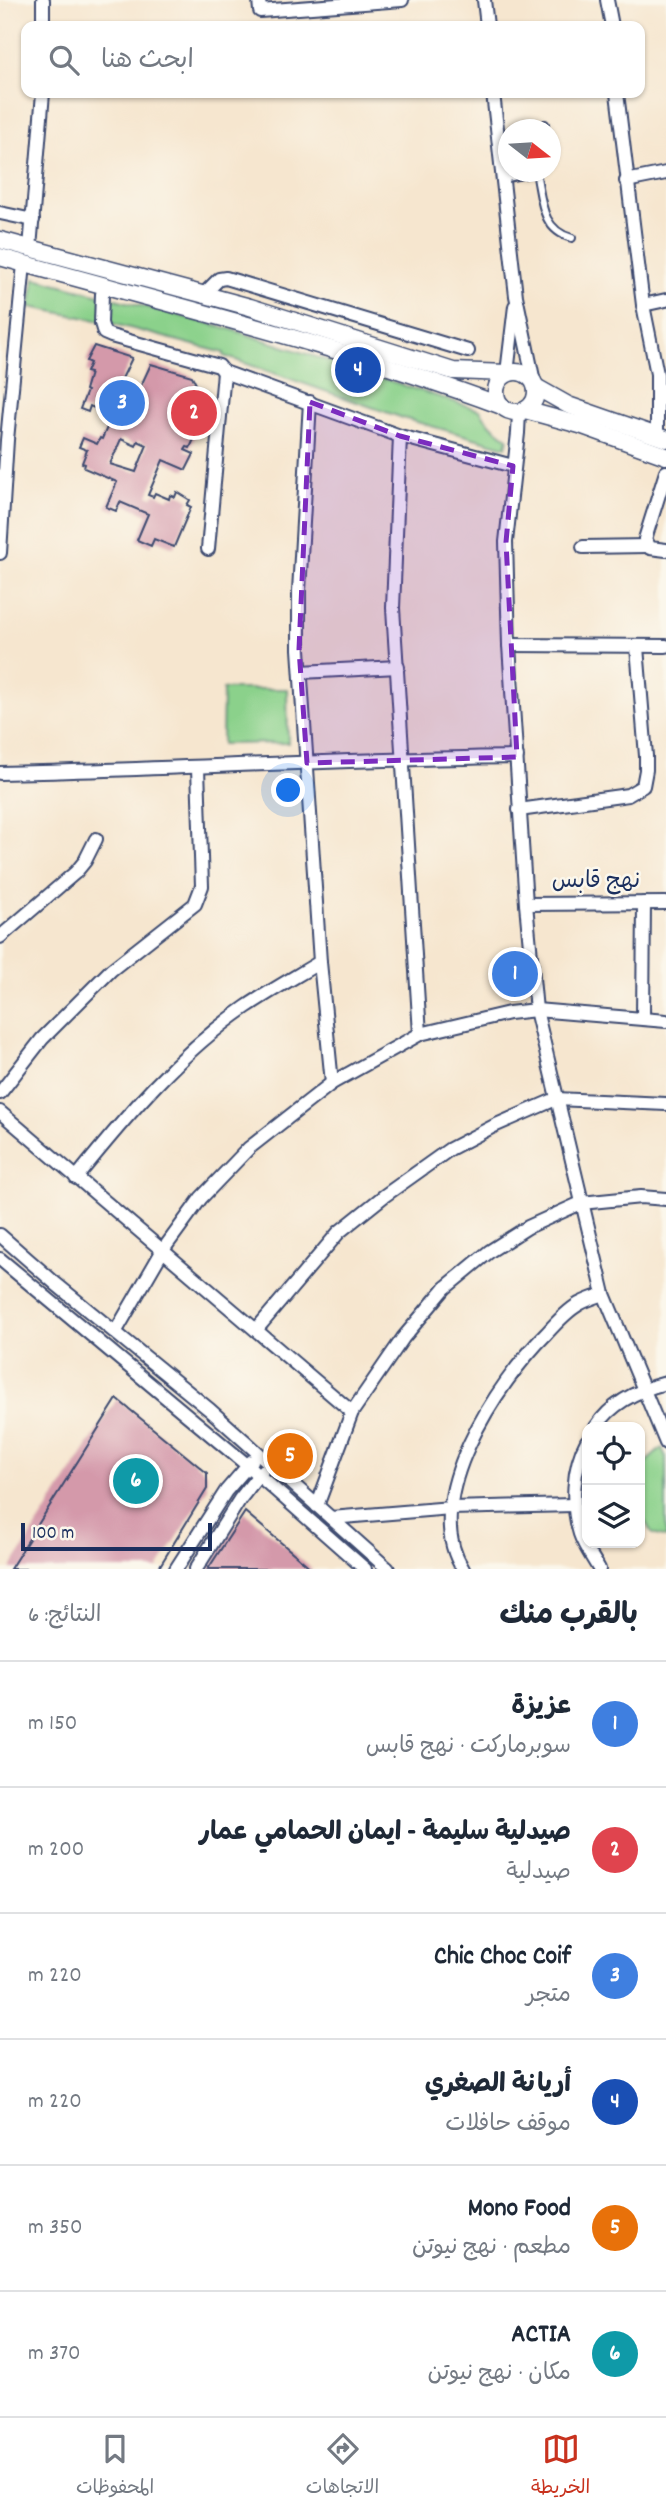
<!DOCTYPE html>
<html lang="ar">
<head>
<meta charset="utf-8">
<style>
	:root { --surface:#fff; --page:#f6f6f7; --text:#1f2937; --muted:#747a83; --line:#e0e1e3; --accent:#c8321e }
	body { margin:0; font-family:Dekko,"Playpen Sans Arabic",sans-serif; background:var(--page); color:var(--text); direction:rtl }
	.controls { position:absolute; right:21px; bottom:21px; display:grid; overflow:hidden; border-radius:14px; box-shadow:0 2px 5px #0004 }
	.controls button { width:63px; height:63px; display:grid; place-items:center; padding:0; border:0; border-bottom:2px solid var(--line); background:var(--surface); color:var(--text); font:35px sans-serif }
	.compass { position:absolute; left:498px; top:119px; width:63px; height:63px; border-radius:50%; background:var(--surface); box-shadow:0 2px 5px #0004; rotate:107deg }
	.scale { position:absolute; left:21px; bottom:18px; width:191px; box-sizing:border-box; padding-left:7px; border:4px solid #1b2f5e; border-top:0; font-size:19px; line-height:24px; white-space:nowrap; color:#1b2f5e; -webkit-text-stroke:5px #fbf7ec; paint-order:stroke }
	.you { position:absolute; left:289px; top:791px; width:24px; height:24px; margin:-18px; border:5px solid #fff; border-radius:50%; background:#1a73e8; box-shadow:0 0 0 10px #1a73e833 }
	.badge { display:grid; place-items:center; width:46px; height:46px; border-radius:50%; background:var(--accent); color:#fff; font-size:23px; font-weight:700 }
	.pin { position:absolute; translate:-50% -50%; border:4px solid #fff; box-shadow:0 2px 7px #0006 }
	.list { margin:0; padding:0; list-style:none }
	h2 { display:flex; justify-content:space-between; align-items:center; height:91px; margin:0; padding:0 28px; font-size:30px }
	h2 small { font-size:23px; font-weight:400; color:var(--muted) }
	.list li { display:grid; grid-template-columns:46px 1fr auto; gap:21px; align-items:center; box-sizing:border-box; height:126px; padding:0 28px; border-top:2px solid var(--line) }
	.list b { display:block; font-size:26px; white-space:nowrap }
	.list p { margin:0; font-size:23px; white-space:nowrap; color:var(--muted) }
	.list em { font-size:23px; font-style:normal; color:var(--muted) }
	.icon { flex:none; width:38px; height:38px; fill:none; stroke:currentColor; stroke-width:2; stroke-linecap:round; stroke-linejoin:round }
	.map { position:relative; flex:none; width:666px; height:1569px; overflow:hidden; direction:ltr }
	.search { position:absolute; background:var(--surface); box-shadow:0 2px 5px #0004; left:21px; right:21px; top:21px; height:77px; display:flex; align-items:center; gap:18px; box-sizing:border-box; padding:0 24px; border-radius:14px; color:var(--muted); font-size:26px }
	.sheet { height:847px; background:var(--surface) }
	nav { display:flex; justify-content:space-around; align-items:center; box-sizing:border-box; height:98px; border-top:2px solid var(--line); background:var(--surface); font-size:19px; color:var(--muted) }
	nav a { display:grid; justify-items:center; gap:4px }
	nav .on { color:var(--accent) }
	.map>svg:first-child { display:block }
	.green { fill:#8bd18b; stroke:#538074; stroke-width:2 }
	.building { fill:#d499aa; fill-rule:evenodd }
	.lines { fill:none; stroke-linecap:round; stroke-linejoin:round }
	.service-casing { stroke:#3c4a6f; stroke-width:10 }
	.minor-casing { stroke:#3c4a6f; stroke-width:16 }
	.tertiary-casing { stroke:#3c4a6f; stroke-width:19 }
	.service { stroke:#fff; stroke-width:6 }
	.minor { stroke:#fff; stroke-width:12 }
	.tertiary { stroke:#fff; stroke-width:16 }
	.marked { fill:#7b2cbf; fill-opacity:0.2; stroke:#7b2cbf; stroke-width:5; stroke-dasharray:14 9; stroke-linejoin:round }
	.labels { text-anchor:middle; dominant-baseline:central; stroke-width:5; stroke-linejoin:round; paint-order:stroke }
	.street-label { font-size:23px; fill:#1b2f5e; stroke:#fbf7ec }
</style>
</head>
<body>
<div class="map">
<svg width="666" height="1569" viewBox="0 0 666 1569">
	<rect width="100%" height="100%" fill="#fbf7ec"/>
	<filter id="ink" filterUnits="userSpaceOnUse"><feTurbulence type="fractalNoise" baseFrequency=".0143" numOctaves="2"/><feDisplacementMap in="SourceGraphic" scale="14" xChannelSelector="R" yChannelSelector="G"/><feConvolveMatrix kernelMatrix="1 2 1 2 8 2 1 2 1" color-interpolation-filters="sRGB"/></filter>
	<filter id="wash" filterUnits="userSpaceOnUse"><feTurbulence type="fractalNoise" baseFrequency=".00686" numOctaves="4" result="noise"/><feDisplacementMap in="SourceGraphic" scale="28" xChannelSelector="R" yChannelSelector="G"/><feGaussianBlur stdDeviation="1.57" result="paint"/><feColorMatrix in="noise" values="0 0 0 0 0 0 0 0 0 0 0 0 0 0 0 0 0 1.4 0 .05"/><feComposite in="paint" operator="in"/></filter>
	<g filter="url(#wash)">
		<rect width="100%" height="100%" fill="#f6e6cf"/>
		<g class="green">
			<path d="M 35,278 L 230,329 L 480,410 C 487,423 497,430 508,438 L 506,447 L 406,419 L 224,356 L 224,353 L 107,322 L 30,307 Z"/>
			<path d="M 223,689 L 287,689 L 288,743 L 222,744 Z"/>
			<path d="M 662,1448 L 666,1457 L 666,1538 L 653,1534 L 640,1514 L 640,1476 L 646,1462 Z"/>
		</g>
		<g id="blocks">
			<g class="building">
				<path d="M 94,346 L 132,358 L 114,395 L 133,403 L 151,364 L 192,376 L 200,392 L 199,428 L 190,448 L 187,447 L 185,450 L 194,454 L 186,470 L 163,460 L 148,495 L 153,497 L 155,493 L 169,499 L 170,495 L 175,497 L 177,492 L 190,500 L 187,505 L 191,507 L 174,547 L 154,539 L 151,546 L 137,540 L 148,514 L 120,502 L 116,511 L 106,507 L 117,482 L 84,468 L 85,464 L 82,463 L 87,450 L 79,447 L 83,438 L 97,444 L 100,438 L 102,439 L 112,416 L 90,406 L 88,412 L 80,409 L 87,391 L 85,390 L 90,373 L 86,372 L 90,363 L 86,361 ZM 121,439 L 136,446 L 138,441 L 147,445 L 136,472 L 110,464 Z"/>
				<path d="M 117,1399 L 207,1473 L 207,1489 L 158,1569 L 10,1569 Z"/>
				<path d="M 245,1512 L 312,1569 L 208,1569 Z"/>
			</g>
		</g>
	</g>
	<g filter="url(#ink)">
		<use href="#blocks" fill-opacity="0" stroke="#3c4a6f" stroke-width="2"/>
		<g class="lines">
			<defs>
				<g id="service">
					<path d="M 545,124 L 545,130"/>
					<path d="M 536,172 C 542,200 541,230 572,238"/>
					<path d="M 502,179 L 537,172"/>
				</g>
				<g id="minor">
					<path d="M 43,0 L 43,26"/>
					<path d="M 259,0 L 260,11 L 402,0"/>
					<path d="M 484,0 L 487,26"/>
					<path d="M 607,0 L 612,26"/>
					<path d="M 493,93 L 516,296 L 534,382"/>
					<path d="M 617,93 L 643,305 L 657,374 L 657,436"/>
					<path d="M 626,181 L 666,173"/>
					<path d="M 0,213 L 33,220"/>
					<path d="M 30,248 L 43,93"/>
					<path d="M 102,294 L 101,323 L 104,333 L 111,336 L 219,366 L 224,372 L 400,436 L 513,466"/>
					<path d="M 204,294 L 219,279 L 226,278 L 468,351"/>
					<path d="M 643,305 L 666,300"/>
					<path d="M 507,373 L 515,306"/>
					<path d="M 310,402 L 299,591 L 299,649 L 320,962 L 332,1083"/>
					<path d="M 519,412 L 518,433 L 506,542 L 509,645 L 526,904 L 536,1010 L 604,1294 L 666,1443"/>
					<path d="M 400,436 L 393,608 L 420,1034"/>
					<path d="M 666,472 L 645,539 L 650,548 L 666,550"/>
					<path d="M 583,547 L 648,546"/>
					<path d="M 208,549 L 224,372"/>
					<path d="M 0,553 L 7,440 L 24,264"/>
					<path d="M 509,645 L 666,646"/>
					<path d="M 301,672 L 398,667"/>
					<path d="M 0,773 C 172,769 345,759 517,757"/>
					<path d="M 519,810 L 628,795 L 643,786 L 646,770 L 646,756 L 637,647"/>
					<path d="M 526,904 L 666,903"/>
					<path d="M 0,937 L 76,872 L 85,861 L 96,839"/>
					<path d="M 643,1018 L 644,903"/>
					<path d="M 0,1093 L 42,1039 L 111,970 L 195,904 L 202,886 L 198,768"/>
					<path d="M 0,1112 L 352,1412"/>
					<path d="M 76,1178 C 127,1115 179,1053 246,1007 C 270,991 295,977 320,962"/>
					<path d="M 0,1235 L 56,1284 L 210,1410 L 388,1569"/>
					<path d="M 0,1259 L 247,1465 L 365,1569"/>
					<path d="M 256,1330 L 339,1232 L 384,1196 L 450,1149 L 494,1126 L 556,1099 L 666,1104"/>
					<path d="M 116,1331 L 163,1250 L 201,1198 L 249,1148 L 332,1083 L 420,1034 L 509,1013 L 536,1010 L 666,1021"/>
					<path d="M 596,1427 C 612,1402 638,1390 666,1383"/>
					<path d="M 587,1441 C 572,1468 571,1505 580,1534 C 584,1546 593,1558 599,1569"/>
					<path d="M 317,1506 L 352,1412 L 403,1338 L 445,1288 L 490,1251 L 528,1227 L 581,1203 L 641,1197 L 666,1199"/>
					<path d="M 331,1518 L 451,1508 L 574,1505"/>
					<path d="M 176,1569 L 226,1491 L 252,1461"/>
					<path d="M 196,1569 L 240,1499 L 262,1471"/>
					<path d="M 463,1569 C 418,1500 498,1382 547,1333 C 556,1323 567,1311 579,1304 C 586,1300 595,1297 604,1294"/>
				</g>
				<g id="tertiary">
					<path d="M 0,240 L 250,307 L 453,371 L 507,373"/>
					<path d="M 0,257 C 168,304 338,345 502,406"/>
					<circle cx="516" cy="392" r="20"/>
					<path d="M 536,387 L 568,405 L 666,439"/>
					<path d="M 525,410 L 580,425 L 666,456"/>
				</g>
			</defs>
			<use href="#service" class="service-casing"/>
			<use href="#minor" class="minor-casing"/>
			<use href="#tertiary" class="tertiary-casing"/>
			<use href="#service" class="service"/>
			<use href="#minor" class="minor"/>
			<use href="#tertiary" class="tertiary"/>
		</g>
	</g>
	<path class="marked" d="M 310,402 L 400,436 L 513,466 L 506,542 L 517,757 L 307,763 L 299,649 Z"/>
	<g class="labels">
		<g class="street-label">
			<text x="596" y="882">نهج قابس</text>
		</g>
	</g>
</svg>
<div class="controls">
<button><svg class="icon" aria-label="locate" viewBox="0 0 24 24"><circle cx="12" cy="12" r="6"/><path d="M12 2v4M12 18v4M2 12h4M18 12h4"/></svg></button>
<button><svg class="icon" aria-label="layers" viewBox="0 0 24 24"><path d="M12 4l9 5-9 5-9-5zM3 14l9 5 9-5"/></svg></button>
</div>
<svg class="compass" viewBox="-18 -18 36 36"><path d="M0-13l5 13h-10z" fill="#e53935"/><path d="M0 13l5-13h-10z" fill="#747a83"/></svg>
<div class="scale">100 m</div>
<div class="you"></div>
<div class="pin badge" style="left:515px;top:974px;background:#3f7fe0">1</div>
<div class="pin badge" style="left:194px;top:413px;background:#e0444e">2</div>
<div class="pin badge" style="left:122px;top:403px;background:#3f7fe0">3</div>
<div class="pin badge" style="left:358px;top:370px;background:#1a4fb4">4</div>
<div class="pin badge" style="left:290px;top:1456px;background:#e8710a">5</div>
<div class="pin badge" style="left:136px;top:1481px;background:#0f9aa8">6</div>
<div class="search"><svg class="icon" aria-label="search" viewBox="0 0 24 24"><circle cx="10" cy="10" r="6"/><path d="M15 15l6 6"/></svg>ابحث هنا</div>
</div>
<section class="sheet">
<h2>بالقرب منك<small>النتائج: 6</small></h2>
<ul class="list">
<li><span class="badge" style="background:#3f7fe0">1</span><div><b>عزيزة</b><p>سوبرماركت · نهج قابس</p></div><em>150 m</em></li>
<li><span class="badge" style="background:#e0444e">2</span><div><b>صيدلية سليمة - ايمان الحمامي عمار</b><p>صيدلية</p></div><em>200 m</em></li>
<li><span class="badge" style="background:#3f7fe0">3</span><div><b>Chic Choc Coif</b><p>متجر</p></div><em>220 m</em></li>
<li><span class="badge" style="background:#1a4fb4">4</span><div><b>أريانة الصغري</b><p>موقف حافلات</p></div><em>220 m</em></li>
<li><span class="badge" style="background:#e8710a">5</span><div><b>Mono Food</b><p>مطعم · نهج نيوتن</p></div><em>350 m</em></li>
<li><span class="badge" style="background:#0f9aa8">6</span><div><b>ACTIA</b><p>مكان · نهج نيوتن</p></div><em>370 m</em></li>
</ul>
</section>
<nav>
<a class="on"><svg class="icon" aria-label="map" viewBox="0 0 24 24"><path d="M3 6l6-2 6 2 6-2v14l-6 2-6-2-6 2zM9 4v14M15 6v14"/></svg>الخريطة</a>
<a><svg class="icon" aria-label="directions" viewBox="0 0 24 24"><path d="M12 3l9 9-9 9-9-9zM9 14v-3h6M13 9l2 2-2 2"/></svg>الاتجاهات</a>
<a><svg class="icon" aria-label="saved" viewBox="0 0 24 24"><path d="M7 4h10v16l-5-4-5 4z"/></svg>المحفوظات</a>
</nav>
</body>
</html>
